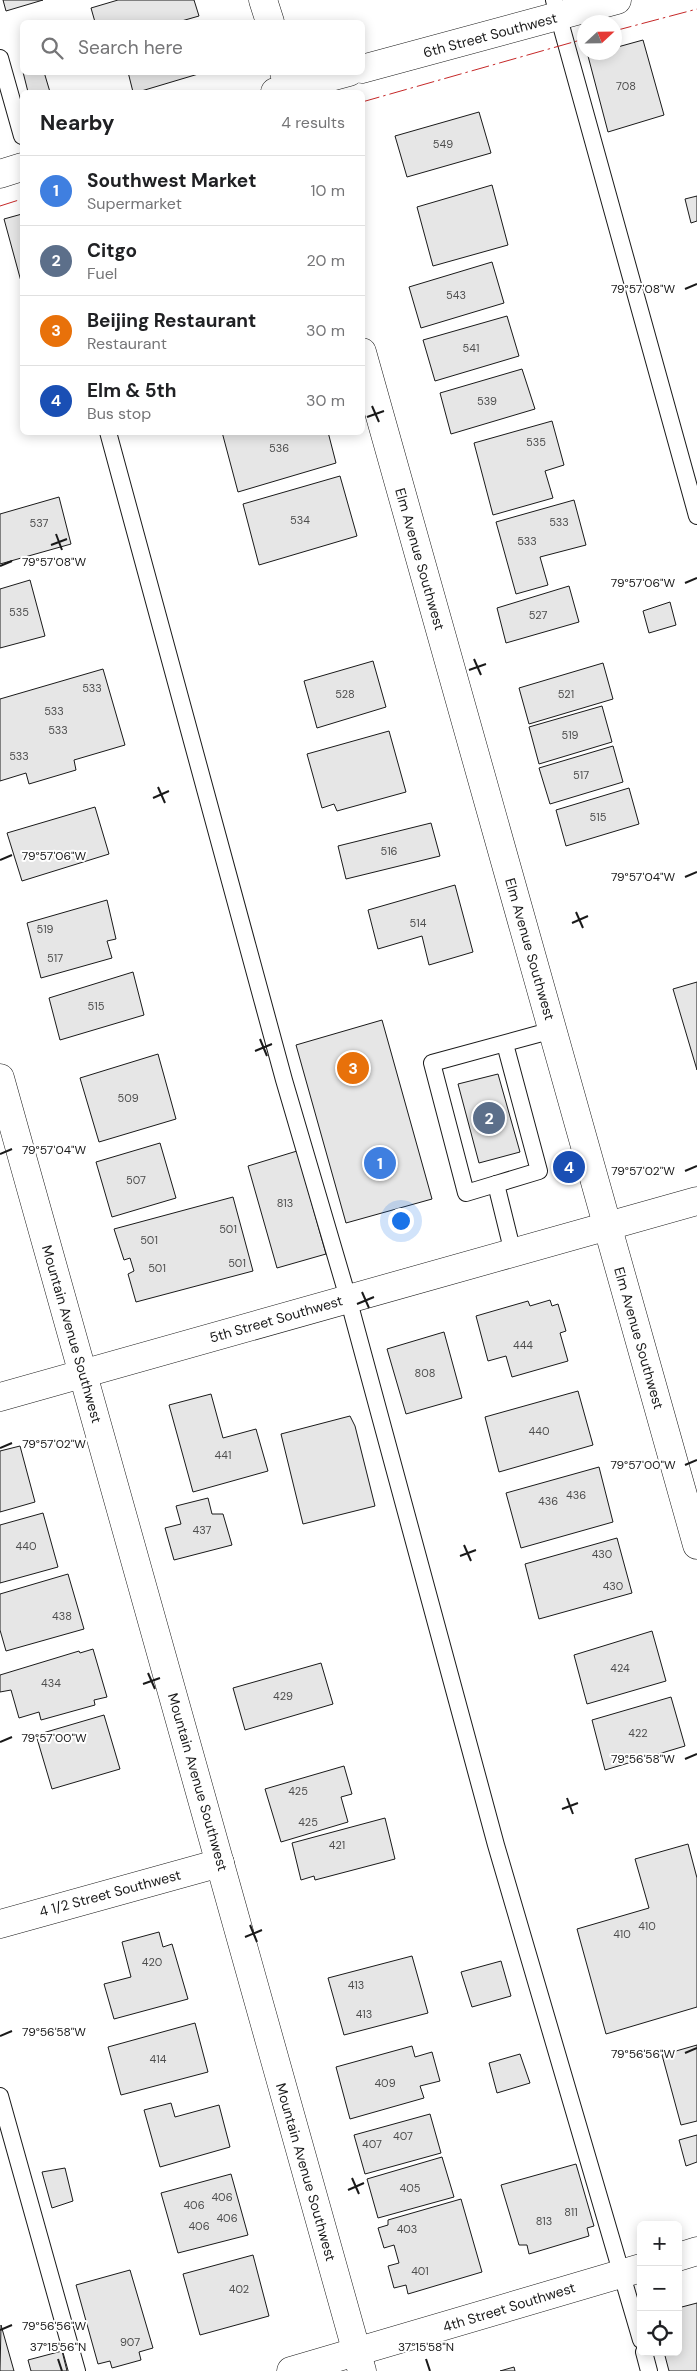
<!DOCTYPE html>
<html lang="en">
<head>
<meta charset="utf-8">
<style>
	:root { --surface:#fff; --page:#f2f2f2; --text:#202124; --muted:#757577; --line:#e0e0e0; --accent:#c62828 }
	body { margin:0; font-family:"DM Sans",sans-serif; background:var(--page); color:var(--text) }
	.controls { position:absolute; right:15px; bottom:15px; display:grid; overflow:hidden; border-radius:8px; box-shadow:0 2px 12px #0003 }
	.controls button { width:45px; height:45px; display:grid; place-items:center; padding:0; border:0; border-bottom:1px solid var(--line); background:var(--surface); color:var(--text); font:25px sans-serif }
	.compass { position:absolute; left:577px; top:15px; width:45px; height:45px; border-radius:50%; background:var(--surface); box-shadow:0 2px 12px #0003; rotate:68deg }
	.you { position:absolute; left:400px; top:1220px; width:18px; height:18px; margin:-12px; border:4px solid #fff; border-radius:50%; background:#1a73e8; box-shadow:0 0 0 8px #1a73e833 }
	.badge { display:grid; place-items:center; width:32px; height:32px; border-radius:50%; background:var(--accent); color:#fff; font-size:16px; font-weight:700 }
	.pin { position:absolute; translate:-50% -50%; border:2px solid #fff; box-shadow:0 1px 5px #0006 }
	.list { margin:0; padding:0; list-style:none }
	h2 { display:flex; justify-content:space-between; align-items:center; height:65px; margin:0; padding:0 20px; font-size:21px }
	h2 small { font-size:16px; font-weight:400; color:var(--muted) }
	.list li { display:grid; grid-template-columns:32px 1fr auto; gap:15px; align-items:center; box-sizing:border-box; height:70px; padding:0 20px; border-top:1px solid var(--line) }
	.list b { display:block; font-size:19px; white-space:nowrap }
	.list p { margin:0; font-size:16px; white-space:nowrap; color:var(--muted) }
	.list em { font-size:16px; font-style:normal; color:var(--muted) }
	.icon { flex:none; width:28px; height:28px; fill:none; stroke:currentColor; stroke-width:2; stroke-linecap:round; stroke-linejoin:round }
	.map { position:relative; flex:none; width:697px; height:2371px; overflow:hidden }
	.search { position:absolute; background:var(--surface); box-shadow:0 2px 12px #0003; left:20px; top:20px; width:345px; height:55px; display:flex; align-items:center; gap:12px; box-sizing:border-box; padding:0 18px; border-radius:8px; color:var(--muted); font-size:19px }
	.panel { position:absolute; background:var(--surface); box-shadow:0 2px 12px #0003; left:20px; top:90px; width:345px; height:345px; border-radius:8px }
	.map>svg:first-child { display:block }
	.building { fill:#e6e6e6; stroke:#1a1a1a }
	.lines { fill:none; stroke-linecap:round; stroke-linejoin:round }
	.service-casing { stroke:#1a1a1a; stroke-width:18 }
	.minor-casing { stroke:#1a1a1a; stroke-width:29 }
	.tertiary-casing { stroke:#1a1a1a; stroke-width:29 }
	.primary-casing { stroke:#1a1a1a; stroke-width:29 }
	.service { stroke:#fff; stroke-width:16 }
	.minor { stroke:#fff; stroke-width:28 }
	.tertiary { stroke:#fff; stroke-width:28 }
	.primary { stroke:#fff; stroke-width:28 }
	.power { stroke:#c62828; stroke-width:1; stroke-dasharray:18 4 2.5 4; stroke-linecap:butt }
	.ticks { fill:none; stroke:#1a1a1a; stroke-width:2 }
	.labels { text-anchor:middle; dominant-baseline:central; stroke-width:4; stroke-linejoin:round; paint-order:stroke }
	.number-label { font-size:11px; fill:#4d4d4d }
	.street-label { font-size:14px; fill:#1a1a1a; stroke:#fff }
	.ticks-label { font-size:12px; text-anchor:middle; fill:#1a1a1a; stroke:#fff; stroke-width:4; stroke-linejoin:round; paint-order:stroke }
</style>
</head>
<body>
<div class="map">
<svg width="697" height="2371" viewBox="0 0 697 2371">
	<rect width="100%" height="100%" fill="#fff"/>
	<g class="building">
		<path d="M 3,0 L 43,0 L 6,11 Z"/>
		<path d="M 118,0 L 194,0 L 199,16 L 178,22 L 95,22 L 91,8 Z"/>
		<path d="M 643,40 L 664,115 L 608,132 L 588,56 L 600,52 L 614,52 L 614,48 Z"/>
		<path d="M 23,72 L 44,72 L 50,92 L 28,92 Z"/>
		<path d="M 128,72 L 205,72 L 138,92 L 133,92 Z"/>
		<path d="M 479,112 L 491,153 L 407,177 L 395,136 Z"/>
		<path d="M 492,185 L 508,245 L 433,266 L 417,207 Z"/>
		<path d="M 697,196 L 697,221 L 691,223 L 685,199 Z"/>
		<path d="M 22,214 L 22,285 L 4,219 Z"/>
		<path d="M 492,262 L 504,303 L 421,328 L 409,287 Z"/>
		<path d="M 507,316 L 519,356 L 435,381 L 423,340 Z"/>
		<path d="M 522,369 L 535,409 L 451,434 L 440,393 Z"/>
		<path d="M 552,421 L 564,465 L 545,471 L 553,498 L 493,515 L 474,443 Z"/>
		<path d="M 222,432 L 328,432 L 336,463 L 238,492 Z"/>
		<path d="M 340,476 L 357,536 L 259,565 L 243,504 Z"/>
		<path d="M 59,497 L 71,544 L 0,564 L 0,514 Z"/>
		<path d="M 574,500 L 586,545 L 540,557 L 548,585 L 516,594 L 496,522 Z"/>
		<path d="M 30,580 L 45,636 L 0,648 L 0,589 Z"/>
		<path d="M 569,586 L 579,622 L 506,643 L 497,608 Z"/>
		<path d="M 670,602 L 676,625 L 649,633 L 643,611 Z"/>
		<path d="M 373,661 L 386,707 L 317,728 L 304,681 Z"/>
		<path d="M 603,663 L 613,699 L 529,724 L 519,688 Z"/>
		<path d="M 103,669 L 125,745 L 74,760 L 76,770 L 29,784 L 26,773 L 0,781 L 0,699 Z"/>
		<path d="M 602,706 L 612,742 L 539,764 L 529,727 Z"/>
		<path d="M 389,731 L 406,792 L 337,811 L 334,804 L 322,808 L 307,754 Z"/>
		<path d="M 613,746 L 623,782 L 550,804 L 539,768 Z"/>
		<path d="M 629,788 L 639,824 L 566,846 L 556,810 Z"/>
		<path d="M 95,807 L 109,854 L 22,881 L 7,833 Z"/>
		<path d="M 431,823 L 440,856 L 346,879 L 338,846 Z"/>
		<path d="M 455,885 L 473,952 L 429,965 L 422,936 L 378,949 L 368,910 Z"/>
		<path d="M 107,900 L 116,939 L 107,941 L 112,958 L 41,978 L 27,923 Z"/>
		<path d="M 133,972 L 144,1015 L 60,1040 L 49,998 Z"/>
		<path d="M 697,982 L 697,1070 L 673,989 Z"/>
		<path d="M 382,1020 L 432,1199 L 346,1223 L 296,1045 Z"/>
		<path d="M 158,1054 L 176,1119 L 99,1142 L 80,1078 Z"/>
		<path d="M 498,1074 L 520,1152 L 479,1163 L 458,1084 Z"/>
		<path d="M 160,1143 L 176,1198 L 112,1217 L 96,1162 Z"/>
		<path d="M 297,1151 L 326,1254 L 277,1268 L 248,1166 Z"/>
		<path d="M 233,1197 L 253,1271 L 136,1302 L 128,1274 L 134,1271 L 130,1258 L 124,1260 L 114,1229 Z"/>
		<path d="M 550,1300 L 552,1306 L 558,1304 L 566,1331 L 560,1333 L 568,1361 L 512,1377 L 506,1356 L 488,1361 L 476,1316 L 528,1301 L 530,1306 Z"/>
		<path d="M 444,1332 L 462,1398 L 406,1414 L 387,1349 Z"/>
		<path d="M 578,1391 L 593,1445 L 499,1472 L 485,1417 Z"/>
		<path d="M 211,1394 L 223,1438 L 256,1429 L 268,1471 L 193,1492 L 169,1405 Z"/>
		<path d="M 350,1416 L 355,1426 L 375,1506 L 303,1524 L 281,1434 Z"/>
		<path d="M 20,1446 L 35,1502 L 0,1512 L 0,1451 Z"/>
		<path d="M 599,1467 L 613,1522 L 521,1548 L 506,1493 Z"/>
		<path d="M 208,1498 L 212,1514 L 223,1514 L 232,1545 L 174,1560 L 165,1528 L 181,1524 L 176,1506 Z"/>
		<path d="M 43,1513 L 58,1567 L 0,1583 L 0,1525 Z"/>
		<path d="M 617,1538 L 632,1593 L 539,1619 L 525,1564 Z"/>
		<path d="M 68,1574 L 84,1629 L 6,1651 L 0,1630 L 0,1594 Z"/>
		<path d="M 652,1631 L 666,1681 L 587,1704 L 574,1655 Z"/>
		<path d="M 93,1649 L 107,1697 L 94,1700 L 95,1705 L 41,1720 L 39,1712 L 19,1718 L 11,1690 L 0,1692 L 0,1675 L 79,1651 L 80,1653 Z"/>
		<path d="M 321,1663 L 333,1704 L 245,1730 L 233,1688 Z"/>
		<path d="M 671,1697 L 685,1746 L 605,1770 L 592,1720 Z"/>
		<path d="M 104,1715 L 120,1769 L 52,1789 L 36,1735 Z"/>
		<path d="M 344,1766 L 352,1794 L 341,1797 L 348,1822 L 281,1842 L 265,1789 Z"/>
		<path d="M 385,1818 L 395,1859 L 315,1880 L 314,1876 L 301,1880 L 292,1843 Z"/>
		<path d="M 688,1844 L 697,1878 L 697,2007 L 606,2034 L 577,1929 L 649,1908 L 635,1859 Z"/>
		<path d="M 159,1932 L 163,1947 L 172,1944 L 188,1999 L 114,2019 L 104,1984 L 131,1977 L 122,1942 Z"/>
		<path d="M 412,1956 L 428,2013 L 344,2035 L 328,1978 Z"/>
		<path d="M 501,1961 L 511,1996 L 472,2007 L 461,1972 Z"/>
		<path d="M 195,2023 L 208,2072 L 121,2095 L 108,2047 Z"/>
		<path d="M 697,2045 L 697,2121 L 681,2125 L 662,2055 Z"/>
		<path d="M 412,2046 L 415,2057 L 432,2052 L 440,2081 L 420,2086 L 424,2098 L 350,2119 L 336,2067 Z"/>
		<path d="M 520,2054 L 530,2083 L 497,2093 L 489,2063 Z"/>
		<path d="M 171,2103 L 175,2117 L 219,2105 L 230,2147 L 160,2167 L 144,2110 Z"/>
		<path d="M 430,2114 L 441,2153 L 365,2174 L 354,2135 Z"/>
		<path d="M 697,2135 L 697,2162 L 686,2166 L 679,2140 Z"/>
		<path d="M 442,2157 L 454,2197 L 378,2218 L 367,2179 Z"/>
		<path d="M 576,2164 L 594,2226 L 587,2228 L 589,2236 L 529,2254 L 527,2245 L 519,2245 L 501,2185 Z"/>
		<path d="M 65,2168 L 73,2201 L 52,2208 L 42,2172 Z"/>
		<path d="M 231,2174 L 248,2235 L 178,2253 L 161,2193 Z"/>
		<path d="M 461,2199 L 482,2272 L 408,2294 L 406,2285 L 394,2288 L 388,2266 L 399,2263 L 394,2245 L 384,2248 L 378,2228 L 388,2225 L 388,2220 Z"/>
		<path d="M 253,2255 L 269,2316 L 200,2335 L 183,2274 Z"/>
		<path d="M 130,2270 L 153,2348 L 139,2352 L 141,2360 L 112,2368 L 110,2361 L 98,2364 L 76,2285 Z"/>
		<path d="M 697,2303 L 697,2371 L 669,2371 L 664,2352 L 678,2352 L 678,2308 Z"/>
		<path d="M 1,2325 L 14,2371 L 0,2371 Z"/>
		<path d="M 62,2351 L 67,2371 L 31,2371 L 28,2360 Z"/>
		<path d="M 514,2367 L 515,2371 L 500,2371 Z"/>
	</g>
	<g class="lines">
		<defs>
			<g id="service">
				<path d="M 554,0 L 697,516"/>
				<path d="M 0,58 L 22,136"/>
				<path d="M 108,432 L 284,1080 L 348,1298 L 496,1845 L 641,2340"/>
				<path d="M 496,1184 L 539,1171 L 505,1044"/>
				<path d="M 513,1253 L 496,1184 L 466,1193 L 432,1063 L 553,1030"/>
				<path d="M 0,2096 L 77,2371"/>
				<path d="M 644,2352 L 649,2371"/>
			</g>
			<g id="minor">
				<path d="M 362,69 L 617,0"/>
				<path d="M 275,92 L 349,72"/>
				<path d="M 0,174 L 22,167"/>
				<path d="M 0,1078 L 362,2371"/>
				<path d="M 0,1397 L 608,1226"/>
				<path d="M 0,1924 L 220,1863"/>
				<path d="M 678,2257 L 697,2251"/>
				<path d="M 291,2371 L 641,2268"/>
			</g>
			<path id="tertiary" d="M 608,1226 L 697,1201"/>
			<g id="primary">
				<path d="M 263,0 L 270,22"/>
				<path d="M 284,72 L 289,92"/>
				<path d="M 362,352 L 697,1545"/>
			</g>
		</defs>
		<use href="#service" class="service-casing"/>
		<use href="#minor" class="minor-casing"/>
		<use href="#tertiary" class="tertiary-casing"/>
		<use href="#primary" class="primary-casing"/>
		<use href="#service" class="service"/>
		<use href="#minor" class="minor"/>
		<use href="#tertiary" class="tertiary"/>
		<use href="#primary" class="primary"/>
		<g class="power">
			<path d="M 614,31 L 697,9"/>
			<path d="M 362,102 L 584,39"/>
			<path d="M 0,206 L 22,199"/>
		</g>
	</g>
	<path class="ticks" d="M 685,289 L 697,284M 372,406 L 379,422M 367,417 L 384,411M 56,534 L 62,550M 51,545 L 67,539M 0,566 L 12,561M 685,583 L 697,578M 474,659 L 481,675M 469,670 L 486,664M 158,787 L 165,803M 153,798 L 169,791M 0,860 L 12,855M 685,877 L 697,872M 576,912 L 583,928M 572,923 L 588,916M 260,1039 L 267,1056M 255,1051 L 272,1044M 0,1154 L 12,1149M 685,1171 L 697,1166M 362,1292 L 369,1308M 357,1304 L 374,1297M 0,1448 L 12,1443M 685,1465 L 697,1460M 464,1545 L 471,1561M 460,1556 L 476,1550M 148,1673 L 155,1689M 143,1684 L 160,1678M 0,1742 L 12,1737M 685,1759 L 697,1754M 567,1798 L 573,1814M 562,1809 L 578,1803M 250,1925 L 257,1942M 245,1937 L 262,1930M 0,2036 L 12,2031M 685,2053 L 697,2048M 352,2178 L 359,2194M 348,2190 L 364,2183M 0,2330 L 12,2325M 58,2359 L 62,2371M 426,2359 L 430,2371"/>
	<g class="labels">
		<g class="number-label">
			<text x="626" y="86">708</text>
			<text x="443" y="144">549</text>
			<text x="456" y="295">543</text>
			<text x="471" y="348">541</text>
			<text x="487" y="401">539</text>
			<text x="536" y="442">535</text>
			<text x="279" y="448">536</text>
			<text x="300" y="520">534</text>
			<text x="559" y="522">533</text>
			<text x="39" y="523">537</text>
			<text x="527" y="541">533</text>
			<text x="19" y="612">535</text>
			<text x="538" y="615">527</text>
			<text x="92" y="688">533</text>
			<text x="345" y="694">528</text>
			<text x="566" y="694">521</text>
			<text x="54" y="711">533</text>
			<text x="58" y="730">533</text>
			<text x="570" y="735">519</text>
			<text x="19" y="756">533</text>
			<text x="581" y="775">517</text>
			<text x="598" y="817">515</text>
			<text x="389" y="851">516</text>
			<text x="418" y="923">514</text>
			<text x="45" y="929">519</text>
			<text x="55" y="958">517</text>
			<text x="96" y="1006">515</text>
			<text x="128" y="1098">509</text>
			<text x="136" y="1180">507</text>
			<text x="285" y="1203">813</text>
			<text x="228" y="1229">501</text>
			<text x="149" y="1240">501</text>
			<text x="237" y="1263">501</text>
			<text x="157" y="1268">501</text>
			<text x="523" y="1345">444</text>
			<text x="425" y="1373">808</text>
			<text x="539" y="1431">440</text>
			<text x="223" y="1455">441</text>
			<text x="576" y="1495">436</text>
			<text x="548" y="1501">436</text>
			<text x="202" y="1530">437</text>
			<text x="26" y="1546">440</text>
			<text x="602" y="1554">430</text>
			<text x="613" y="1586">430</text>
			<text x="62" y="1616">438</text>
			<text x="620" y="1668">424</text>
			<text x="51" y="1683">434</text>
			<text x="283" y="1696">429</text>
			<text x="638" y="1733">422</text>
			<text x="298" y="1791">425</text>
			<text x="308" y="1822">425</text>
			<text x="337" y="1845">421</text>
			<text x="647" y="1926">410</text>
			<text x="622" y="1934">410</text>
			<text x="152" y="1962">420</text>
			<text x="356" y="1985">413</text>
			<text x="364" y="2014">413</text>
			<text x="158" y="2059">414</text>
			<text x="385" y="2083">409</text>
			<text x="403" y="2136">407</text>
			<text x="372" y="2144">407</text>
			<text x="410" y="2188">405</text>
			<text x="222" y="2197">406</text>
			<text x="194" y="2205">406</text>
			<text x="571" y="2212">811</text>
			<text x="227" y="2218">406</text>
			<text x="544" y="2221">813</text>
			<text x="199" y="2226">406</text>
			<text x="407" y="2229">403</text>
			<text x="420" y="2271">401</text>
			<text x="239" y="2289">402</text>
			<text x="130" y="2342">907</text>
		</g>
		<g class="street-label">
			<text transform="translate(490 35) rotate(-15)">6th Street Southwest</text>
			<text transform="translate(420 559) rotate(74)">Elm Avenue Southwest</text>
			<text transform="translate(530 949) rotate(74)">Elm Avenue Southwest</text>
			<text transform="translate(276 1319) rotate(-16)">5th Street Southwest</text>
			<text transform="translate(72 1334) rotate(74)">Mountain Avenue Southwest</text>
			<text transform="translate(639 1338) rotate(74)">Elm Avenue Southwest</text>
			<text transform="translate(198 1782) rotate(74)">Mountain Avenue Southwest</text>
			<text transform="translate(110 1893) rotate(-15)">4 1/2 Street Southwest</text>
			<text transform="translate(306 2172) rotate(74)">Mountain Avenue Southwest</text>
			<text transform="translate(509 2307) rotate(-17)">4th Street Southwest</text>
		</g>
	</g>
	<g class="ticks-label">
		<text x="643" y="293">79°57'08"W</text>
		<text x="54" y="566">79°57'08"W</text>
		<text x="643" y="587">79°57'06"W</text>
		<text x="54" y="860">79°57'06"W</text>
		<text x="643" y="881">79°57'04"W</text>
		<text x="54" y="1154">79°57'04"W</text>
		<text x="643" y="1175">79°57'02"W</text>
		<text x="54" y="1448">79°57'02"W</text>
		<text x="643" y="1469">79°57'00"W</text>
		<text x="54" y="1742">79°57'00"W</text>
		<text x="643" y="1763">79°56'58"W</text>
		<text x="54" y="2036">79°56'58"W</text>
		<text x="643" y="2058">79°56'56"W</text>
		<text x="54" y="2330">79°56'56"W</text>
		<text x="58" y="2351">37°15'56"N</text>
		<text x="426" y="2351">37°15'58"N</text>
	</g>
</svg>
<div class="controls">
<button>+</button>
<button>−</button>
<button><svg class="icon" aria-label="locate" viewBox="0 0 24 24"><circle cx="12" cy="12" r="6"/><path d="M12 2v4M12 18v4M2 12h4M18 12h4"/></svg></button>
</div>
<svg class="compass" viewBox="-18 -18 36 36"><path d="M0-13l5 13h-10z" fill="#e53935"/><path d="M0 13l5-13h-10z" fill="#757577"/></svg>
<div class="you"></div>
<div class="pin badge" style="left:380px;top:1163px;background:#3f7fe0">1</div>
<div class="pin badge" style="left:489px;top:1118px;background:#5c6f8a">2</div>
<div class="pin badge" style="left:353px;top:1068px;background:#e8710a">3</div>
<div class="pin badge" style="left:569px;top:1167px;background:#1a4fb4">4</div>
<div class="search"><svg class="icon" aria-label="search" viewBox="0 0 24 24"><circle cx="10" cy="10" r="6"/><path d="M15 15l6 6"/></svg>Search here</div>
<section class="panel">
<h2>Nearby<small>4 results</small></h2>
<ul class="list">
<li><span class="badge" style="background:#3f7fe0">1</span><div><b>Southwest Market</b><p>Supermarket</p></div><em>10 m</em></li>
<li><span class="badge" style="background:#5c6f8a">2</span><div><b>Citgo</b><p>Fuel</p></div><em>20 m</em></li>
<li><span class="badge" style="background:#e8710a">3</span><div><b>Beijing Restaurant</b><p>Restaurant</p></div><em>30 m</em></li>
<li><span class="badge" style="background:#1a4fb4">4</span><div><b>Elm &amp; 5th</b><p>Bus stop</p></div><em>30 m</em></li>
</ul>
</section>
</div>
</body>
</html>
